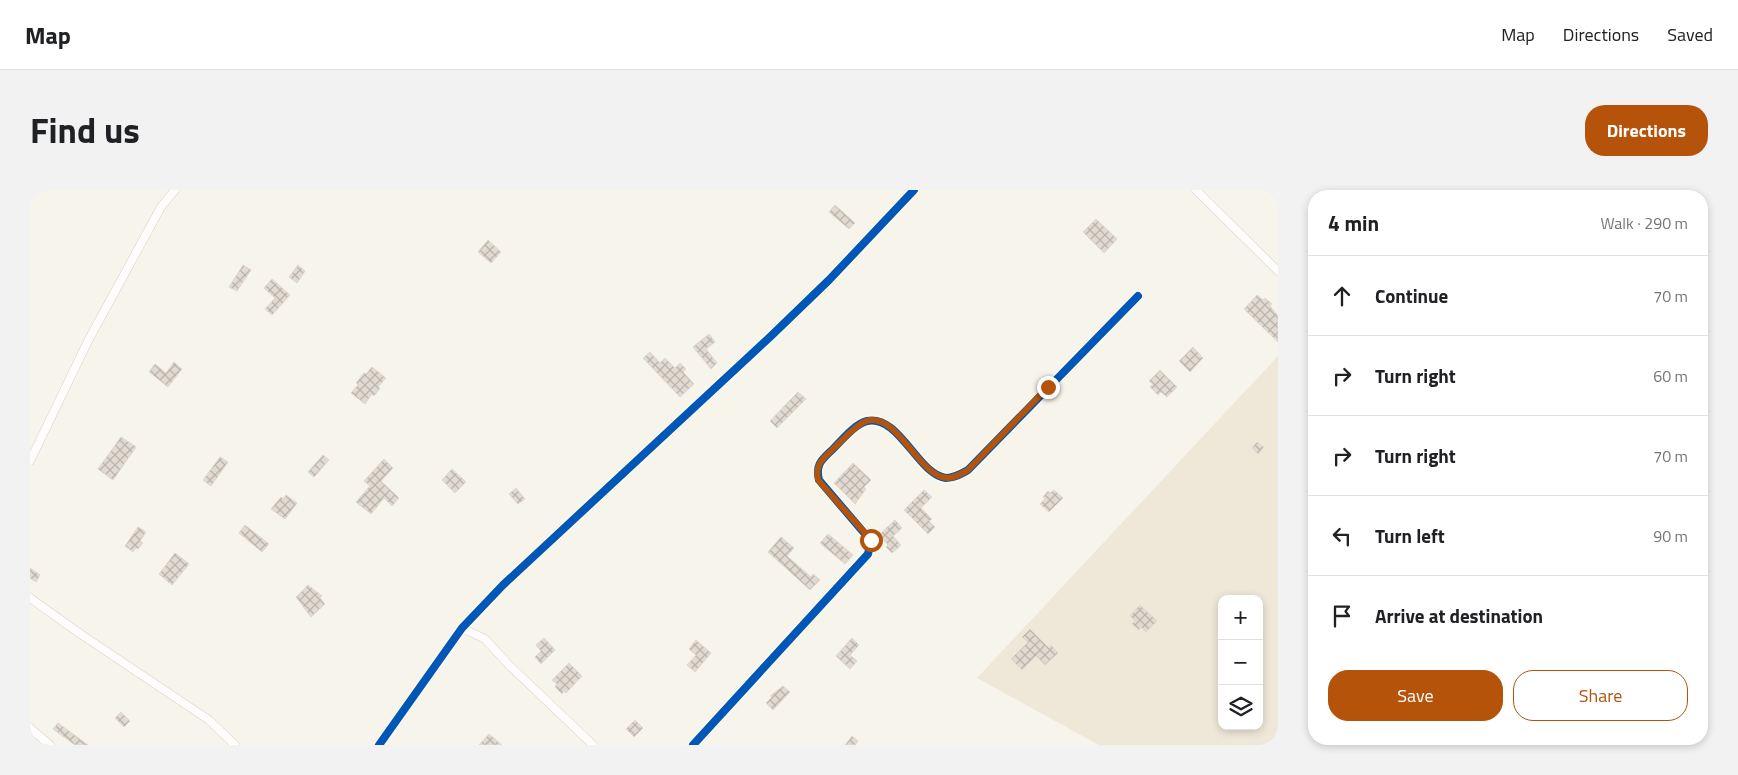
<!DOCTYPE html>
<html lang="en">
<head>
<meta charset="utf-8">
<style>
	:root { --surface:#fff; --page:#f2f2f2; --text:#202124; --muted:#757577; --line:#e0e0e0; --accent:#b45309 }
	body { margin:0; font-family:"Titillium Web",sans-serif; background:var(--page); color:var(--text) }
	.controls { position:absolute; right:15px; bottom:15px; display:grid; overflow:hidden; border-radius:10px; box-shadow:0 2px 8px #0003 }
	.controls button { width:45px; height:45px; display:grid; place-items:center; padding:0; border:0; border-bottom:1px solid var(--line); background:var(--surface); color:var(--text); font:25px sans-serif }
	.stop { position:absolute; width:15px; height:15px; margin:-11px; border:4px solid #b45309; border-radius:50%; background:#fff }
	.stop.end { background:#b45309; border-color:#fff; box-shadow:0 1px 5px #0008 }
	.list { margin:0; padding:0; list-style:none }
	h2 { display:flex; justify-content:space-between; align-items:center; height:65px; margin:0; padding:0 20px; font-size:21px }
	h2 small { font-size:16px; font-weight:400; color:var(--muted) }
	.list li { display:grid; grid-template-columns:32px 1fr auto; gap:15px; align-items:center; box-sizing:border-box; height:80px; padding:0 20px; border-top:1px solid var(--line) }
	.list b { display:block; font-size:19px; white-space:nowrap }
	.list em { font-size:16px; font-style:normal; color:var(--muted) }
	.actions { display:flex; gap:10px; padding:15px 20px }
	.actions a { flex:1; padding:11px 0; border:1px solid var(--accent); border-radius:20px; text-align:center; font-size:18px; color:var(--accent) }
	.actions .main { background:var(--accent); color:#fff }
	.icon { flex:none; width:28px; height:28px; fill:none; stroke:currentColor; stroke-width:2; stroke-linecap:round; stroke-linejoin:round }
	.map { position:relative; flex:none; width:1248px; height:555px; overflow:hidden; border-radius:20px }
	header { display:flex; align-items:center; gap:30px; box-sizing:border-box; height:70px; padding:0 25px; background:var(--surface); border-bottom:1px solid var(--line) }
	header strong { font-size:24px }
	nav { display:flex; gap:28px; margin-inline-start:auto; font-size:18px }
	.intro { display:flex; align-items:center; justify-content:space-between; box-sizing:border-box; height:120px; padding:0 30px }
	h1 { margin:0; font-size:35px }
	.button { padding:12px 22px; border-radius:20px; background:var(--accent); color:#fff; font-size:18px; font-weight:700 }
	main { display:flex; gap:30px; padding:0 30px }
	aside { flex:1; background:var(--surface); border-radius:20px; box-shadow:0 2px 8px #0003 }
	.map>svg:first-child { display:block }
	.residential { fill:#efe8d9; fill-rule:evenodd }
	.building { fill:url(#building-cross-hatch); stroke:#dfd8cd }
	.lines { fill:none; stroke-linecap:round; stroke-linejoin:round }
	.minor-casing { stroke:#d6d1c9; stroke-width:9 }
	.minor { stroke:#fefdfc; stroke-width:8 }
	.cycleway-casing { stroke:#fefaec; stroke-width:11 }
	.cycleway { stroke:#0057b8; stroke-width:8 }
	.route { stroke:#b45309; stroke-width:6 }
</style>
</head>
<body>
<header>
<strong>Map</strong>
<nav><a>Map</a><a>Directions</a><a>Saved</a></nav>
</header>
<div class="intro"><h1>Find us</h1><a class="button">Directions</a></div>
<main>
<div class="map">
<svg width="1248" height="555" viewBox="0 0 1248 555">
	<defs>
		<pattern id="building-cross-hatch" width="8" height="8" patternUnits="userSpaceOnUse" patternTransform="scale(1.25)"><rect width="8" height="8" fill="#e1dad0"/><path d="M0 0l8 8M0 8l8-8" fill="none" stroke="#bbb4ab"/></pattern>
	</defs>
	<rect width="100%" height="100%" fill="#f6f4eb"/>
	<path class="residential" d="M 1248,166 L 1248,555 L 1069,555 L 947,488 ZM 1192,409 L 1229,409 L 1229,536 L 1192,536 Z"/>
	<g class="building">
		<path d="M 805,15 L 825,33 L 819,39 L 799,22 Z"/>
		<path d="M 1066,29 L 1087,49 L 1074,63 L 1053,42 Z"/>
		<path d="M 458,50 L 471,62 L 461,73 L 448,62 Z"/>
		<path d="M 213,75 L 221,80 L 207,101 L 199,97 Z"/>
		<path d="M 268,75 L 275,81 L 267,93 L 259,87 Z"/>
		<path d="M 242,89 L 260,105 L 242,125 L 235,119 L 245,108 L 234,98 Z"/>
		<path d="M 1227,105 L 1233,110 L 1235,108 L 1242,114 L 1240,116 L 1248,126 L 1248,152 L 1214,119 Z"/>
		<path d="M 679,144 L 685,152 L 676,159 L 687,173 L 681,179 L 663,157 Z"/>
		<path d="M 1163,157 L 1173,168 L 1160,182 L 1149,171 Z"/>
		<path d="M 620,162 L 630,173 L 635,168 L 645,178 L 650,173 L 656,179 L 653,182 L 664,194 L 650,207 L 613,168 Z"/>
		<path d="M 144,172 L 152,179 L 138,197 L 119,182 L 125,174 L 136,183 Z"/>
		<path d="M 342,177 L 356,188 L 348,197 L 350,198 L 344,206 L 342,204 L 335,214 L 321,203 L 328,195 L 326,193 L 334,183 L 336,184 Z"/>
		<path d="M 1130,180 L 1147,197 L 1137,207 L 1131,202 L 1128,205 L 1120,197 L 1123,194 L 1119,191 Z"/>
		<path d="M 768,202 L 776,209 L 747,238 L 740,231 Z"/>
		<path d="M 91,247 L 106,257 L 83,290 L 68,279 Z"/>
		<path d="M 1227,252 L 1234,257 L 1228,264 L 1222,258 Z"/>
		<path d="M 293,265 L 299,270 L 284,287 L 278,282 Z"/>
		<path d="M 190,267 L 198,272 L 181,296 L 173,290 Z"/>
		<path d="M 354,269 L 363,278 L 351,291 L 369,308 L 362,316 L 354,308 L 341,324 L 326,312 L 340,296 L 334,291 Z"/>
		<path d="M 823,273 L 841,290 L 834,297 L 836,299 L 825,314 L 804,293 Z"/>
		<path d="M 422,279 L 436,292 L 425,303 L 412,290 Z"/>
		<path d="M 486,298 L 495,309 L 488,314 L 479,304 Z"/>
		<path d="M 894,300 L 902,307 L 891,318 L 902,329 L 899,331 L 905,337 L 898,344 L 874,320 Z"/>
		<path d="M 1024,300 L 1033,308 L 1019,322 L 1010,314 L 1015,309 L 1013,307 L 1018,301 L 1020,303 Z"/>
		<path d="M 256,305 L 267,313 L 255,329 L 241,319 L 251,307 L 253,309 Z"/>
		<path d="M 865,330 L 872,338 L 863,346 L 871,355 L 862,363 L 856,357 L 858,355 L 849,345 Z"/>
		<path d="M 215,335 L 239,354 L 232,362 L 209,343 Z"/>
		<path d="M 108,337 L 116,342 L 110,351 L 113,353 L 108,359 L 106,358 L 103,362 L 95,356 Z"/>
		<path d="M 798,344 L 823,365 L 815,374 L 790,353 Z"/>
		<path d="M 751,347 L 764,358 L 757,366 L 781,387 L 783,384 L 790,390 L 780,400 L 738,362 Z"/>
		<path d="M 145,363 L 159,374 L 142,395 L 129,384 Z"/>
		<path d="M 0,378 L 10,385 L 6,392 L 0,388 Z"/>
		<path d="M 278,395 L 292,406 L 290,408 L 295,414 L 281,427 L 266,407 Z"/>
		<path d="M 1110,415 L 1127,431 L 1116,442 L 1111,437 L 1109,440 L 1102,434 L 1105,431 L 1100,426 Z"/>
		<path d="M 1000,439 L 1019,458 L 1021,455 L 1028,463 L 1015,475 L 1006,466 L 992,480 L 981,469 L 998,452 L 992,447 Z"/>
		<path d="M 514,448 L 525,460 L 511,474 L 505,467 L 511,461 L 506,455 Z"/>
		<path d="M 822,448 L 829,455 L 820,465 L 827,471 L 820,479 L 806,466 Z"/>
		<path d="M 666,450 L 681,463 L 665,482 L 657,475 L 666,465 L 659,459 Z"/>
		<path d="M 539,473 L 552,486 L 536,503 L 534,501 L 532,504 L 525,497 L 527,494 L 522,490 Z"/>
		<path d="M 753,496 L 760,502 L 743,520 L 736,513 L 742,507 L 740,506 Z"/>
		<path d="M 91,522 L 100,531 L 94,537 L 85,528 Z"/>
		<path d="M 605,530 L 613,538 L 604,547 L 596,539 Z"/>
		<path d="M 28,533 L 58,555 L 45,555 L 23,539 Z"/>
		<path d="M 459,544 L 472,555 L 449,555 Z"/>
		<path d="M 822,546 L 828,551 L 825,555 L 815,555 Z"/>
	</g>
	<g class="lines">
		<defs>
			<g id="minor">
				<path d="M 1166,0 L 1248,81"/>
				<path d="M 0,271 L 58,151 L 131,17 L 145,0"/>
				<path d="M 0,408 L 52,445 L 179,530 L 205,555"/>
				<path d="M 432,438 L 455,449 L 480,476 L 563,555"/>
				<path d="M 0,538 L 20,555"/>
				<path d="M 349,555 L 432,438 L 473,395 L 741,146 L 799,90 L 884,0"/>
				<path d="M 663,555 L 838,364 L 841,351 L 789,290 C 785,273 793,269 804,258 C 813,249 825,234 837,231 C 869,224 888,285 916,288 C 924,288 931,284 938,280 L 1108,106"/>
			</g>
		</defs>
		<use href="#minor" class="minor-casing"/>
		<use href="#minor" class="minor"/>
		<defs>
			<g id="cycleway">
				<path d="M 349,555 L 432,438 L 473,395 L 741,146 L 799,90 L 884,0"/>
				<path d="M 663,555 L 838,364 L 841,351 L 789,290 C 785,273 793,269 804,258 C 813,249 825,234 837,231 C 869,224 888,285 916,288 C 924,288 931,284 938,280 L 1108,106"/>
			</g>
		</defs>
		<use href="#cycleway" class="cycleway-casing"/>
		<use href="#cycleway" class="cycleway"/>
	</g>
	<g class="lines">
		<path class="route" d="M 841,350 L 788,290 C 785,273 793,269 804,258 C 813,250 824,236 836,231 C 867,221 888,286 917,288 C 925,288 931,284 938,280 L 1018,197"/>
	</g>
</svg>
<div class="controls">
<button>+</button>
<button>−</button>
<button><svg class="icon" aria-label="layers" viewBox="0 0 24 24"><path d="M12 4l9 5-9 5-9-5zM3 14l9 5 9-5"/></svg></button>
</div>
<div class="stop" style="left:841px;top:350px"></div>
<div class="stop end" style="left:1018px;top:197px"></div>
</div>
<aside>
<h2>4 min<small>Walk · 290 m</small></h2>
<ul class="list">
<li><svg class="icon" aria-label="ahead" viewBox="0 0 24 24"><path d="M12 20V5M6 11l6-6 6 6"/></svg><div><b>Continue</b></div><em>70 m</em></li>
<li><svg class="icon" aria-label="right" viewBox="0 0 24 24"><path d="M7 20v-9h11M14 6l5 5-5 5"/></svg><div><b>Turn right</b></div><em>60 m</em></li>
<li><svg class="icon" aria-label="right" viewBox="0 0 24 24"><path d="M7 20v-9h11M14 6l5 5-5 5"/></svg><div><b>Turn right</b></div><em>70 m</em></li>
<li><svg class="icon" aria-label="left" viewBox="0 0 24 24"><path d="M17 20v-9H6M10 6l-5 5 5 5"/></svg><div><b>Turn left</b></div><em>90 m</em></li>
<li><svg class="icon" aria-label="arrive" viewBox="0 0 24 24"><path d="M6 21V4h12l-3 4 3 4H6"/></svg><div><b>Arrive at destination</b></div></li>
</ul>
<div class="actions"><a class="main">Save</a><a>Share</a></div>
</aside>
</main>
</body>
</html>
